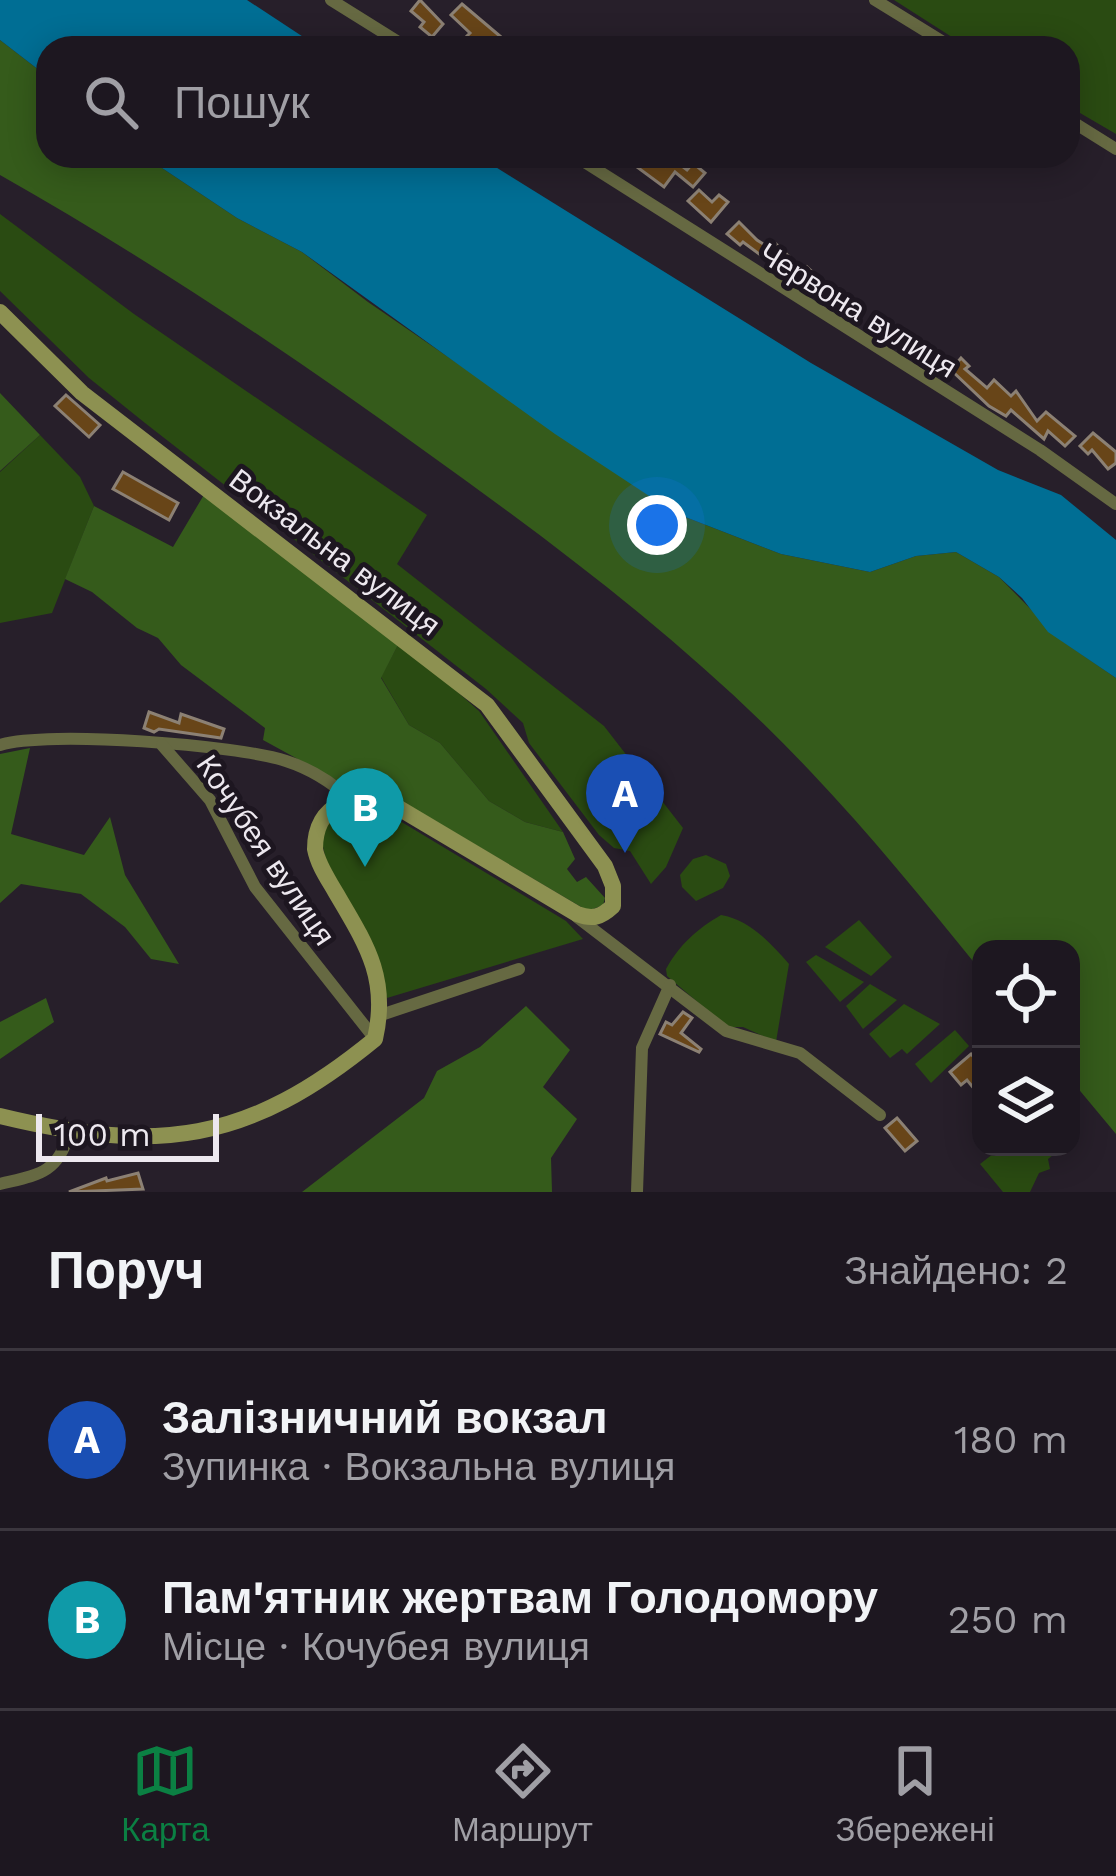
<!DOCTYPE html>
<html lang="uk">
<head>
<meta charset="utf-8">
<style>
	:root { --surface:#1d1720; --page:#252029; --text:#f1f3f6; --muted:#a09fa5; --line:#3b363e; --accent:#0b8043 }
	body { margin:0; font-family:"Work Sans",sans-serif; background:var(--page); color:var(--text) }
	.controls { position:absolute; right:36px; bottom:36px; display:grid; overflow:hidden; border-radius:24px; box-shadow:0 6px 30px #0003 }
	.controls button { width:108px; height:108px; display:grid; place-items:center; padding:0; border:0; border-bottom:3px solid var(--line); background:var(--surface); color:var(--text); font:60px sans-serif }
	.scale { position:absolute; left:36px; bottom:30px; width:183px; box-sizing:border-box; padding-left:12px; border:6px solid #ede8ef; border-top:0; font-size:33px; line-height:42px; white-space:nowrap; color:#ede8ef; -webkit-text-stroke:9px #1d1620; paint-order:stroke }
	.you { position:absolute; left:657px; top:525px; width:42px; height:42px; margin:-30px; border:9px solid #fff; border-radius:50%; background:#1a73e8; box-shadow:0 0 0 18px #1a73e833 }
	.badge { display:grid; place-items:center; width:78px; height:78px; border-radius:50%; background:var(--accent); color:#fff; font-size:39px; font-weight:700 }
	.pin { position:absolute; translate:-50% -99px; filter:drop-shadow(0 3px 6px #0008) }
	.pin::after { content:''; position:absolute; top:63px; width:42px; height:36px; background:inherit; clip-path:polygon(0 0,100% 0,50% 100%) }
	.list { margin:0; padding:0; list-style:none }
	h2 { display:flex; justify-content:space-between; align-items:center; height:156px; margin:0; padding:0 48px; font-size:51px }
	h2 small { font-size:39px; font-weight:400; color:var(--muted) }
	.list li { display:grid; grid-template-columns:78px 1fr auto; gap:36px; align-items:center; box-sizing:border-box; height:180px; padding:0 48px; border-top:3px solid var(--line) }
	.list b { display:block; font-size:45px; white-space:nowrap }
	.list p { margin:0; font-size:39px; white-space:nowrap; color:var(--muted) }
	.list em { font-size:39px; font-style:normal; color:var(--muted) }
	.icon { flex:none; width:66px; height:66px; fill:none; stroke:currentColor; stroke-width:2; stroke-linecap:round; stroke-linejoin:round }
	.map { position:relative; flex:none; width:1116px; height:1192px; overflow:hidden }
	.search { position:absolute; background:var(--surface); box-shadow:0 6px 30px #0003; left:36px; right:36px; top:36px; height:132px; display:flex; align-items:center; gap:30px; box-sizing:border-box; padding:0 42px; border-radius:36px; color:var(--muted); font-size:45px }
	.sheet { height:516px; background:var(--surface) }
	nav { display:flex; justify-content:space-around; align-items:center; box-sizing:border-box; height:168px; border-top:3px solid var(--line); background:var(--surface); font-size:33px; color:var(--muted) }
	nav a { display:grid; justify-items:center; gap:6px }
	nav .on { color:var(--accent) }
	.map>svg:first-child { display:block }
	.green { fill:#2a4b12 }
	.forest { fill:#355b1b }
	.water { fill:#006e94 }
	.building { fill:#684518; stroke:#8c8174; stroke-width:3 }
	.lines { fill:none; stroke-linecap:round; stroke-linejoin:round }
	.street { stroke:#666942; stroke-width:12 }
	.secondary { stroke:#8d9151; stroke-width:16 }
	.labels { text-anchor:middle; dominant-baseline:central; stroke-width:10; stroke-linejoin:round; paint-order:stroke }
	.street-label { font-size:30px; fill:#ede8ef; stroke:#1d1620 }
</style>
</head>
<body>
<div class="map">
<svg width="1116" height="1192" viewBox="0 0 1116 1192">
	<rect width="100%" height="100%" fill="#271f2a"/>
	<g class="green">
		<path d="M 894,0 L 1116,0 L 1116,134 L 1068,106 L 1068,48 L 969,48 Z"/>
		<path d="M 0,214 L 134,314 L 427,515 L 397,564 L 604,726 L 683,828 L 666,867 L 651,884 L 630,851 L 614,848 L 599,835 L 529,743 L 523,723 L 486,689 L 145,423 L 89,378 L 0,291 Z"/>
		<path d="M 40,435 L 80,477 L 94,506 L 52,613 L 0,623 L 0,472 Z"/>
		<path d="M 400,641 L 479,711 L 563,832 L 525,822 L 489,801 L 440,743 L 409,725 L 381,677 Z"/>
		<path d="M 348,806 L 385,812 L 566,921 L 583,939 L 387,998 L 378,959 L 329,873 L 321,838 L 330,820 Z"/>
		<path d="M 706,855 L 726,864 L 730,876 L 723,888 L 696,901 L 682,887 L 680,875 L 693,859 Z"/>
		<path d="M 721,915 C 750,920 771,943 789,964 L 776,1042 L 743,1027 L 727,1027 L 667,976 L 666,969 C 680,944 697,929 721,915 Z"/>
		<path d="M 859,920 L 892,957 L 871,976 L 825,947 Z"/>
		<path d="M 816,955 L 864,982 L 840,1002 L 806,962 Z"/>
		<path d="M 870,984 L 897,1000 L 863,1029 L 846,1006 Z"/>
		<path d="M 904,1004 L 940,1024 L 907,1054 L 902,1049 L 890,1058 L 869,1034 Z"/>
		<path d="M 955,1030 L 969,1046 L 931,1083 L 915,1064 Z"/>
		<path d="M 1002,1147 L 1062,1147 L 1062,1148 L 1048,1159 L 1050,1169 L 1039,1173 L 1030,1192 L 1003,1192 L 980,1164 Z"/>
	</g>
	<g class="forest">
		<path d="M 0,40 L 48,77 L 48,156 L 144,156 L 237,218 L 302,252 L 368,302 L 675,513 L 781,554 L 870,572 L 916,556 L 956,552 L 999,577 L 1062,641 L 1116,678 L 1116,1134 L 1071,1080 L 1071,949 L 981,949 L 981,971 C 926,903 870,834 810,771 C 696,650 560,548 426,452 C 288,352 148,259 0,175 Z"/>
		<path d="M 0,393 L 40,435 L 0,471 Z"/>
		<path d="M 205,493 L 400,641 L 381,678 L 409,725 L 440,743 L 489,801 L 525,822 L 563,832 L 575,859 L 567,869 L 577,882 L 586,877 L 605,898 L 603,905 L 588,911 L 391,795 L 376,789 L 347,786 L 263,740 L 265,728 L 181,665 L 158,638 L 137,628 L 92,592 L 65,579 L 94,506 L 173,547 Z"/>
		<path d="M 30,748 L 11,834 L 84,855 L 110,817 L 125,875 L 179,964 L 151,959 L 125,927 L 81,894 L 21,884 L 0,903 L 0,754 Z"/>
		<path d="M 46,998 L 54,1022 L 0,1059 L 0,1022 Z"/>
		<path d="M 526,1006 L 570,1050 L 543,1087 L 577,1119 L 551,1158 L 552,1192 L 302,1192 L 424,1098 L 437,1071 L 480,1047 Z"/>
	</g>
	<g class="water">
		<path d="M 0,0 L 247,0 L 320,48 L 48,48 L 48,77 L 0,40 Z"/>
		<path d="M 144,156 L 478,156 L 811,363 L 998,470 L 1061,495 L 1116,540 L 1116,678 L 1048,632 L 1022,598 L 999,577 L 956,552 L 916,556 L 870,572 L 781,554 L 675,513 L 555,434 L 302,252 L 237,218 Z"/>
	</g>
	<g class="building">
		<path d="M 420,0 L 443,24 L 432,37 L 420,27 L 424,22 L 411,11 Z"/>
		<path d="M 462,4 L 501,37 L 491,48 L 479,48 L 466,37 L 470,33 L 451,15 Z"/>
		<path d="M 646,156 L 653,156 L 666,167 L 659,158 L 669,156 L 687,170 L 693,163 L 705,173 L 693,187 L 675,172 L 664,187 L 637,167 Z"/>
		<path d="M 699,190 L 712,202 L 719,195 L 728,202 L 711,222 L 688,201 Z"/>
		<path d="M 739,222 L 757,240 L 771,249 L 775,243 L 804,271 L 807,267 L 819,278 L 808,290 L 743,242 L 740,245 L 727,234 Z"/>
		<path d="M 961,358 L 969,366 L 965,369 L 987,388 L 994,380 L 1011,396 L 1016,391 L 1037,421 L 1046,412 L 1075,436 L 1065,446 L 1048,431 L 1044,439 L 1011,410 L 1006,416 L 989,406 L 951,370 Z"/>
		<path d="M 66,395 L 100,425 L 89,437 L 55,406 Z"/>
		<path d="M 1093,433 L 1116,452 L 1116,463 L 1108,469 L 1092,450 L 1088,454 L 1080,446 Z"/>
		<path d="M 123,472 L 178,503 L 169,520 L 113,489 Z"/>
		<path d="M 149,712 L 179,723 L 181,714 L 224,729 L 221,738 L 159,729 L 154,732 L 144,728 Z"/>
		<path d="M 683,1012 L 692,1018 L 681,1033 L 701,1049 L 699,1052 L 660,1034 L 666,1022 L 672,1025 Z"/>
		<path d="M 971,1054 L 981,1065 L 981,1097 L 967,1080 L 961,1085 L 950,1072 Z"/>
		<path d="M 897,1118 L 917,1141 L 905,1151 L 885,1128 Z"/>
		<path d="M 138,1173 L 143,1189 L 69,1192 L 106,1178 L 107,1181 Z"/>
	</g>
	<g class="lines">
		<g class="street">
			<path d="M 331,0 L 408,48"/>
			<path d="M 875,0 L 953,48"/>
			<path d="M 1068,119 L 1116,149"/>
			<path d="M 575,156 L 1040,450 L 1116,504"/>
			<path d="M 0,745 C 46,730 238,745 286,761 C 311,769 330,781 349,798"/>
			<path d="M 162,745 L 210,800 L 255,887 L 375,1039"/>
			<path d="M 577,917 L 726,1031 L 800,1053 L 880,1115"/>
			<path d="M 381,1015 L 519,969"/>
			<path d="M 0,1184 C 37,1175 58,1174 69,1133"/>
			<path d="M 637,1192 L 642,1048 L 670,985"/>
		</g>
		<path class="secondary" d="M 0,312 L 82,393 L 487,705 L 605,866 L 613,886 L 613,906 C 601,917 593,920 577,914 L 392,804 C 354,791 315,803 315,849 C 318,865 328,879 336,893 C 366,944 389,978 375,1039 C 247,1144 157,1154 0,1116"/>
	</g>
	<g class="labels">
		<g class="street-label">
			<text transform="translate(858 310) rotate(32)">Червона вулиця</text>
			<text transform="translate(335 552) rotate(37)">Вокзальна вулиця</text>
			<text transform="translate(266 850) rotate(56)">Кочубея вулиця</text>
		</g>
	</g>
</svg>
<div class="controls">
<button><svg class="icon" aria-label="locate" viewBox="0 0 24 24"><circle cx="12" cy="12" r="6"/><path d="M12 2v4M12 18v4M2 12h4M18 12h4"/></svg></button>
<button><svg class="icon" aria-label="layers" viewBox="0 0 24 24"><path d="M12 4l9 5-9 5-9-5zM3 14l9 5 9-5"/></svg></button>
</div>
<div class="scale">100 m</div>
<div class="you"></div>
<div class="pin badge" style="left:625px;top:853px;background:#1a4fb4">A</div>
<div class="pin badge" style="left:365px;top:867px;background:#0f9aa8">B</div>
<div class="search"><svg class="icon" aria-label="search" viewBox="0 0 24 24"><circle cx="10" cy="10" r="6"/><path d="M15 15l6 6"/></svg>Пошук</div>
</div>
<section class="sheet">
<h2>Поруч<small>Знайдено: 2</small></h2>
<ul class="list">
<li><span class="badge" style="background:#1a4fb4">A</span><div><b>Залізничний вокзал</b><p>Зупинка · Вокзальна вулиця</p></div><em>180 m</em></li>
<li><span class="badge" style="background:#0f9aa8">B</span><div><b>Пам'ятник жертвам Голодомору</b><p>Місце · Кочубея вулиця</p></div><em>250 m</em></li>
</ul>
</section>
<nav>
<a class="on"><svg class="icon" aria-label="map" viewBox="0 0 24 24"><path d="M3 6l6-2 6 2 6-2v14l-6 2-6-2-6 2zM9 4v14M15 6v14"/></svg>Карта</a>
<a><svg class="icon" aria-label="directions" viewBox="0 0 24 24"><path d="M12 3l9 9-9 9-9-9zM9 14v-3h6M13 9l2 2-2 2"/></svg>Маршрут</a>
<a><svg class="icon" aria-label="saved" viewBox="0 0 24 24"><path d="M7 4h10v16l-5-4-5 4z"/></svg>Збережені</a>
</nav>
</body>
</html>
